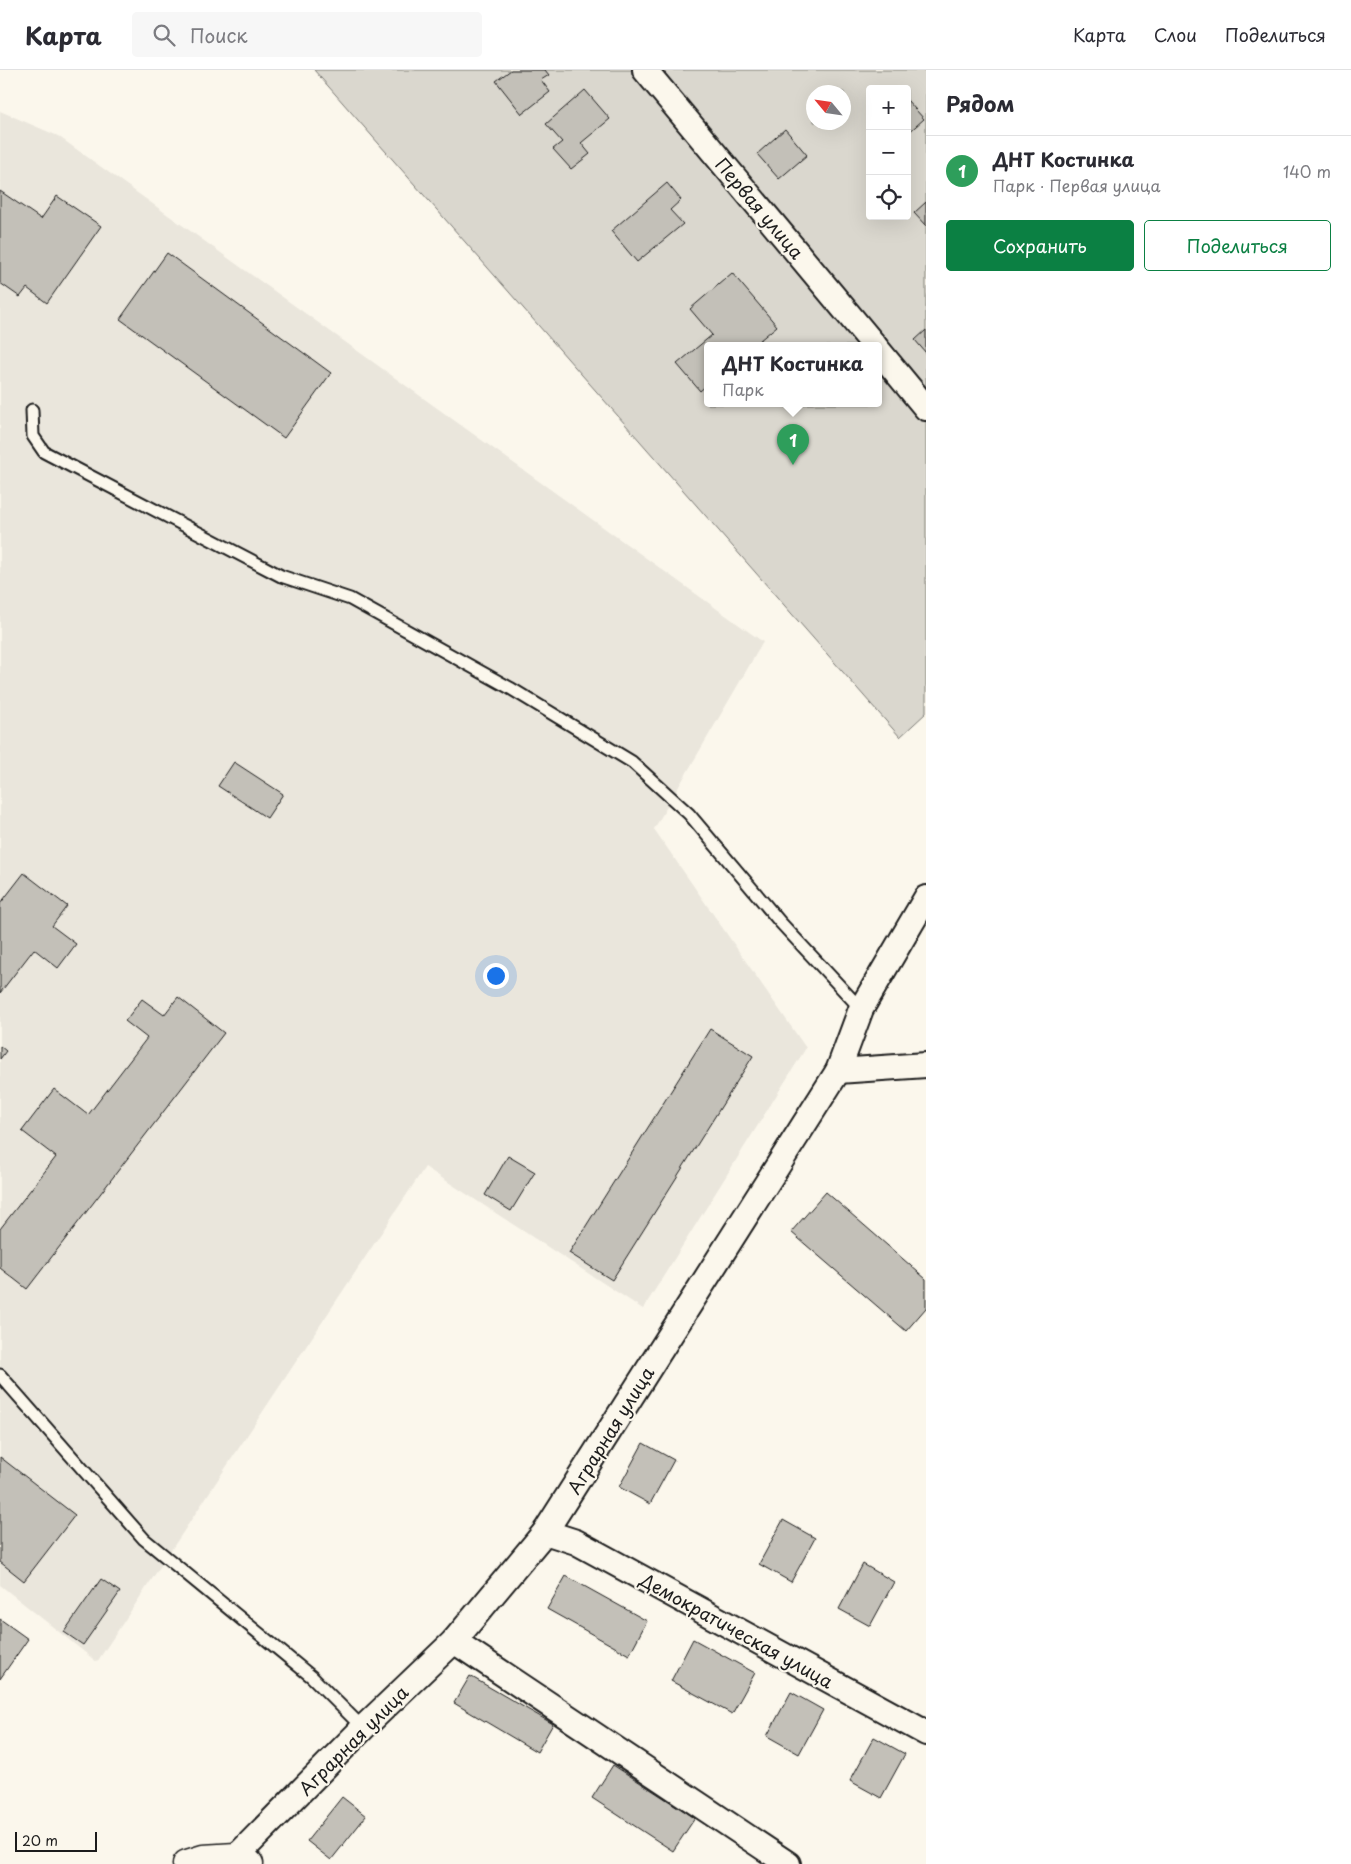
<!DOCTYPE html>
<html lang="ru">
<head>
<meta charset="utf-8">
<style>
	:root { --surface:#fff; --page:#f7f7f7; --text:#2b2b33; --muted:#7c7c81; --line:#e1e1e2; --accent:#0b8043 }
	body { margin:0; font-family:"Playpen Sans",sans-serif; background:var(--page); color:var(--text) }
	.controls { position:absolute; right:15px; top:15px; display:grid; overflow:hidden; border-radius:5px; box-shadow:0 5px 20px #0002 }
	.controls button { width:45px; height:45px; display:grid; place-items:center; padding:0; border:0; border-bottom:1px solid var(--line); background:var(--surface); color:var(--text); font:25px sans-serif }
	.compass { position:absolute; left:806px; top:15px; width:45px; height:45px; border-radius:50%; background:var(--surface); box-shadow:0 5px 20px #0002; rotate:299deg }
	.scale { position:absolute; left:15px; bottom:12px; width:82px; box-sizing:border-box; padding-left:5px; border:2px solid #1c1c1c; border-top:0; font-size:14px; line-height:18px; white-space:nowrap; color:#1c1c1c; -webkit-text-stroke:4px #fbf7ec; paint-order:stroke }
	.you { position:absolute; left:495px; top:905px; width:18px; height:18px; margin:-12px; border:4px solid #fff; border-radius:50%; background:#1a73e8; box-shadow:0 0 0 8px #1a73e833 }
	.badge { display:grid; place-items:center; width:32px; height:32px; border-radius:50%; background:var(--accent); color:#fff; font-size:16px; font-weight:700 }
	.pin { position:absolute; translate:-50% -41px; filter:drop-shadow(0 1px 2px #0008) }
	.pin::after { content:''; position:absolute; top:26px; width:18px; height:15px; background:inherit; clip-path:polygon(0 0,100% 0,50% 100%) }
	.popup { position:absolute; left:704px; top:272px; width:178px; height:65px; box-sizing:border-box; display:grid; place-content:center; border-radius:5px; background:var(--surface); filter:drop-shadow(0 1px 4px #0005); font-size:16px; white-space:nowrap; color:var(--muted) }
	.popup b { font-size:19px; color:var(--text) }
	.popup::after { content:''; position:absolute; left:50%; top:100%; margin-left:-10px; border:10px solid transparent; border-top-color:var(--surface) }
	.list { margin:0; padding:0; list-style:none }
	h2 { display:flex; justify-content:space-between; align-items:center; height:65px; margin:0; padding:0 20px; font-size:21px }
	h2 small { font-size:16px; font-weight:400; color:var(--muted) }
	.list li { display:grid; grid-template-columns:32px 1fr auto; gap:15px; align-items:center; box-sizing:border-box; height:70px; padding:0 20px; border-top:1px solid var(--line) }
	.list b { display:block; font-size:19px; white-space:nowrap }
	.list p { margin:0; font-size:16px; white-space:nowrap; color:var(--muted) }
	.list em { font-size:16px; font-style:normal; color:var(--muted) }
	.actions { display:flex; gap:10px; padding:15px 20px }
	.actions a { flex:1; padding:11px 0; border:1px solid var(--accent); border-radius:5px; text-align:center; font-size:18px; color:var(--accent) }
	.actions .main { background:var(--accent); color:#fff }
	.icon { flex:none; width:28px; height:28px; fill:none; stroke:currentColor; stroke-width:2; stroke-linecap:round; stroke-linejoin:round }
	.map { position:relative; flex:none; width:926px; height:1794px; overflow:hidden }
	header { display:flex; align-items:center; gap:30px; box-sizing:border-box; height:70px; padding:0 25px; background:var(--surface); border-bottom:1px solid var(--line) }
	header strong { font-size:24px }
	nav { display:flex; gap:28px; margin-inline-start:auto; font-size:18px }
	.search { width:350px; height:45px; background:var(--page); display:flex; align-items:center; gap:12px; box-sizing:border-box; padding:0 18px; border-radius:5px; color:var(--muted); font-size:19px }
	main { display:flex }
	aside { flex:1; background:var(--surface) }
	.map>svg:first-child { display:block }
	.built { fill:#eae6dc }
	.green { fill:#dad7ce; stroke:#7b7a75; fill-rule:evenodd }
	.building { fill:#c3c0b8; stroke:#1c1c1c }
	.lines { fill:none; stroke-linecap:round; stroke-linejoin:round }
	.lane-casing { stroke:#1c1c1c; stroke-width:15 }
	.street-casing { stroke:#1c1c1c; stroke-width:28 }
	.secondary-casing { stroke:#1c1c1c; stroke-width:31 }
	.lane { stroke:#fbf7ec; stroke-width:11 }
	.street { stroke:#fbf7ec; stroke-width:24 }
	.secondary { stroke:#fbf7ec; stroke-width:28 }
	.labels { text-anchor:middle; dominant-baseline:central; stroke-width:4.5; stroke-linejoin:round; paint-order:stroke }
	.street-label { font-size:18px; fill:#1c1c1c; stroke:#fbf7ec }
</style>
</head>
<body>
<header>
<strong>Карта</strong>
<div class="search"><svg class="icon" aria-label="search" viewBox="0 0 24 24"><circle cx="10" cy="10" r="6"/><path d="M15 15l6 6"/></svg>Поиск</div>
<nav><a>Карта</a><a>Слои</a><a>Поделиться</a></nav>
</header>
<main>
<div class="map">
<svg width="926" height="1794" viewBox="0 0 926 1794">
	<rect width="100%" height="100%" fill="#fbf7ec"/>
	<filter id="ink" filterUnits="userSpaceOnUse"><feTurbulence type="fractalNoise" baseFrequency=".02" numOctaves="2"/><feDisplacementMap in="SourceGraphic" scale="10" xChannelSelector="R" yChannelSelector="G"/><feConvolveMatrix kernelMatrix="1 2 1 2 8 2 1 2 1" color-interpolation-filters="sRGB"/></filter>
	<g filter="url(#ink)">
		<path class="built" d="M 0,41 L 58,66 L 763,572 L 654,759 L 806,978 L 643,1239 L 425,1097 L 97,1592 L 0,1515 Z"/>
		<path class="green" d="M 314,0 L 926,0 L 926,643 L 900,667 ZM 870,19 L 907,19 L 907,146 L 870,146 ZM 814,22 L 844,22 L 844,52 L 814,52 ZM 708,276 L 878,276 L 878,334 L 708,334 Z"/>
		<g class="building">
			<path d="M 511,0 L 545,0 L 549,5 L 541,10 L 550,22 L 522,44 L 496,11 Z"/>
			<path d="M 585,20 L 610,49 L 581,73 L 590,84 L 571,99 L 553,79 L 562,72 L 546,54 Z"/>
			<path d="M 907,30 L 924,49 L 907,64 Z"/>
			<path d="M 785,59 L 807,85 L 779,109 L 757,84 Z"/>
			<path d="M 667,113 L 681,130 L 670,140 L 683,154 L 637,192 L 611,161 Z"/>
			<path d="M 0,121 L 41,149 L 57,126 L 101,156 L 47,233 L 27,218 L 20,227 L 0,213 Z"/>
			<path d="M 926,132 L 926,156 L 914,143 Z"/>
			<path d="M 167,183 L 331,303 L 284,368 L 120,249 Z"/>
			<path d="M 732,203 L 777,256 L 753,276 L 708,276 L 708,314 L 700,321 L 677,294 L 712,265 L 690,239 Z"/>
			<path d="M 926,260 L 926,283 L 915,270 Z"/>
			<path d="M 234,692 L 283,724 L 267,748 L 218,716 Z"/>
			<path d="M 24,803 L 67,836 L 52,856 L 76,874 L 58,898 L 34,879 L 0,923 L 0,834 Z"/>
			<path d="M 178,927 L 224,963 L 27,1219 L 0,1198 L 0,1159 L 56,1087 L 22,1061 L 54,1019 L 88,1045 L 147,968 L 125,951 L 142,929 L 164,945 Z"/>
			<path d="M 710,959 L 753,986 L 612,1210 L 569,1183 Z"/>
			<path d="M 0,976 L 6,981 L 0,989 Z"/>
			<path d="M 508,1086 L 535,1102 L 511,1141 L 485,1125 Z"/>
			<path d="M 826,1122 L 926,1209 L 926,1238 L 906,1261 L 791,1162 Z"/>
			<path d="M 643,1373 L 674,1390 L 650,1434 L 619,1417 Z"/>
			<path d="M 0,1387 L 75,1445 L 24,1511 L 0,1492 Z"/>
			<path d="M 783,1450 L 815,1468 L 791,1512 L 759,1494 Z"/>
			<path d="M 863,1494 L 894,1512 L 870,1556 L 839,1539 Z"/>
			<path d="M 566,1506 L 647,1551 L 629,1585 L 547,1539 Z"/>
			<path d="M 101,1509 L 120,1522 L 83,1575 L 64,1562 Z"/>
			<path d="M 0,1549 L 28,1569 L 0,1609 Z"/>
			<path d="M 693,1569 L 755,1603 L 732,1644 L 671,1611 Z"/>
			<path d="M 470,1606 L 553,1654 L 537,1682 L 454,1633 Z"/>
			<path d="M 791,1622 L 823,1640 L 799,1684 L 767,1666 Z"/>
			<path d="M 874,1667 L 905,1684 L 881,1728 L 850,1711 Z"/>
			<path d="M 613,1695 L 695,1748 L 673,1781 L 592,1728 Z"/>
			<path d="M 342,1727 L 366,1746 L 331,1790 L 307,1771 Z"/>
		</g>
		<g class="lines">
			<defs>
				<g id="lane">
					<path d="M 32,340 L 33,366 L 44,382 L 281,506 L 350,529 L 510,618 L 632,692 L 689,744 L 780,852 L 861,939"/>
					<path d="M 0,1305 L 144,1469 L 312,1607 L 363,1658"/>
				</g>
				<g id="street">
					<path d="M 645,0 L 875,276"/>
					<path d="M 878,280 L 926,338"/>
					<path d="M 838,1001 L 926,995"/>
					<path d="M 545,1462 L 576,1472 L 926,1663"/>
					<path d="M 454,1571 L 788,1794"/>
					<path d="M 236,1787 L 363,1658 L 454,1571 L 545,1462 L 838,1001 L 861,939 L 926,828"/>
				</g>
				<path id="secondary" d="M 187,1794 L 203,1789 L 236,1787 L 249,1794"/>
			</defs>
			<use href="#lane" class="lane-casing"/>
			<use href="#street" class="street-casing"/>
			<use href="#secondary" class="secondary-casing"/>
			<use href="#lane" class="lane"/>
			<use href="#street" class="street"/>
			<use href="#secondary" class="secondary"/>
		</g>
	</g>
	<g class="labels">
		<g class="street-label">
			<text transform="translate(760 138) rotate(50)">Первая улица</text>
			<text transform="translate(610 1360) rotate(-58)">Аграрная улица</text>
			<text transform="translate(737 1560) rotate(29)">Демократическая улица</text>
			<text transform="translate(353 1670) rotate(-45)">Аграрная улица</text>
		</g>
	</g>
</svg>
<div class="controls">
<button>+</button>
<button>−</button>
<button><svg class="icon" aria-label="locate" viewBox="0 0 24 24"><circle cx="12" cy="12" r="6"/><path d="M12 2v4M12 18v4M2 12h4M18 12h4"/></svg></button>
</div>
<svg class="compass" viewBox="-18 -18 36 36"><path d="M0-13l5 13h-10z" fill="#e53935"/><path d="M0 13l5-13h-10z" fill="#7c7c81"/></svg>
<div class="scale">20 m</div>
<div class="you"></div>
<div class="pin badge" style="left:793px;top:395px;background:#2e9e5b">1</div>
<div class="popup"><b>ДНТ Костинка</b>Парк</div>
</div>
<aside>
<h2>Рядом<small></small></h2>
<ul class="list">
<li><span class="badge" style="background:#2e9e5b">1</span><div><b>ДНТ Костинка</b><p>Парк · Первая улица</p></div><em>140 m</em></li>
</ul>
<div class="actions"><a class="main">Сохранить</a><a>Поделиться</a></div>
</aside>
</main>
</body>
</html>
